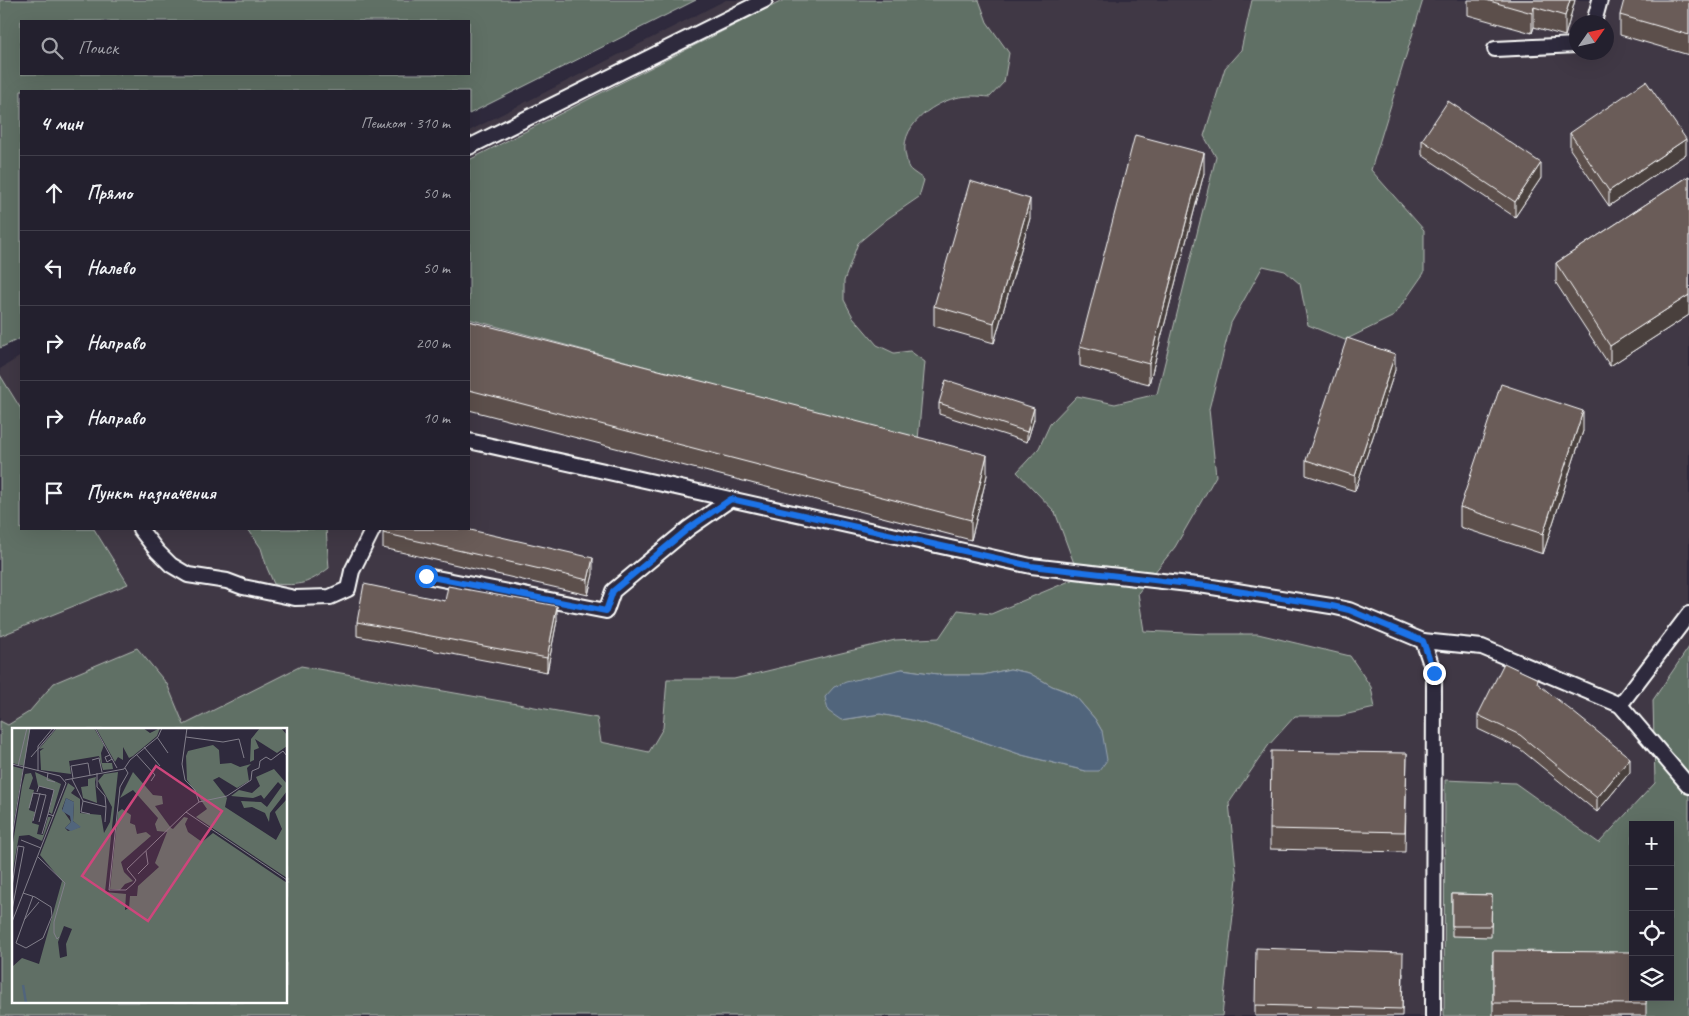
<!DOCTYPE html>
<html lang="ru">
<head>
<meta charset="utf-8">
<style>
	:root { --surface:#23202e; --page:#2b2836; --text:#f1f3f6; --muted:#a3a3aa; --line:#403e4a }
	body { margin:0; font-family:Caveat,sans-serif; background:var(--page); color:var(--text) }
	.controls { position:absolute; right:15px; bottom:15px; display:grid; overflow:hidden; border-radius:0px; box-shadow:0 5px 20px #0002 }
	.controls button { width:45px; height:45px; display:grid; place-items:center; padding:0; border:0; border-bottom:1px solid var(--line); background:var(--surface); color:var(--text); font:25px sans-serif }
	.compass { position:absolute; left:1569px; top:15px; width:45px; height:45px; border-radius:50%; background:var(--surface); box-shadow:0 5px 20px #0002; rotate:56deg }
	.stop { position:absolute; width:15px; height:15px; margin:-11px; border:4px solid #1a73e8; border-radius:50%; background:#fff }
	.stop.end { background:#1a73e8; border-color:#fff; box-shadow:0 1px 5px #0008 }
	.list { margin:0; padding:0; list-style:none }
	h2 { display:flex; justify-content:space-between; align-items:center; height:65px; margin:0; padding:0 20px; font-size:21px }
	h2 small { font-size:16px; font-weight:400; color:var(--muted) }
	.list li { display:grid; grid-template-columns:32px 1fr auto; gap:15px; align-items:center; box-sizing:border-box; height:75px; padding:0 20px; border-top:1px solid var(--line) }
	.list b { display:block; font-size:19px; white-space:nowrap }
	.list em { font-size:16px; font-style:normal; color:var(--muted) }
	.icon { flex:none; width:28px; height:28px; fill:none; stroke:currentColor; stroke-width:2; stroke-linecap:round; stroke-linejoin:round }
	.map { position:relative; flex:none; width:1689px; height:1016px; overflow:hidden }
	.search { position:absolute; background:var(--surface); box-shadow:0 5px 20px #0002; left:20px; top:20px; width:450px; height:55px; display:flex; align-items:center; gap:12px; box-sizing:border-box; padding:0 18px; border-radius:0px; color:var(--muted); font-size:19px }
	.panel { position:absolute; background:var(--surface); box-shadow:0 5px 20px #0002; left:20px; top:90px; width:450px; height:440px; border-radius:0px }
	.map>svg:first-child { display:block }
	.built { fill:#413945; fill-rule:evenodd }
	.green { fill:#606f65; stroke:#b0b7b2; fill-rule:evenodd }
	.water { fill:#51657c; stroke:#97a3b0 }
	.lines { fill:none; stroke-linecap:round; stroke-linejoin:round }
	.lane-casing { stroke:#fff; stroke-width:18 }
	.lane { stroke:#2f2a3d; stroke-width:14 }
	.wall { fill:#5b4f4c; stroke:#fff }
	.shaded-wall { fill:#4a403e; stroke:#fff }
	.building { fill:#6a5c58; stroke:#fff }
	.route { stroke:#1a73e8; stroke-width:6 }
	.inset-river { fill:none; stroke:#51657c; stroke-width:2.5 }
	.inset-road { fill:none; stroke:#827f8b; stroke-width:1 }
	.view { fill:#ce467c; fill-opacity:0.15; stroke:#ce467c; stroke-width:2.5 }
	.inset-edge { fill:none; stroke:#fff; stroke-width:2.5 }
</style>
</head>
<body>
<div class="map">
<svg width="1689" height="1016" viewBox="0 0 1689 1016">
	<rect width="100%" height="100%" fill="#2f2a3d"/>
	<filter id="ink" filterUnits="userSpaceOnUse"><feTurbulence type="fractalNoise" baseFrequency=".02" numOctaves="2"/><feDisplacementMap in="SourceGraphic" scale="10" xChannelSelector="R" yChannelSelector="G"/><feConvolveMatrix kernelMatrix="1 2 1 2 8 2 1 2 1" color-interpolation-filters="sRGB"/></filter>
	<g filter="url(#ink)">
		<g class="built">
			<path d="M 726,0 L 784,0 L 469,160 L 469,131 Z"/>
			<path d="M 979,0 L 1689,0 L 1689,1016 L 0,1016 L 0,369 L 21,356 L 21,529 L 248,529 L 261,548 L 267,568 L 329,568 L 326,529 L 469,529 L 469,319 L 918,440 L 910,351 L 894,353 L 877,345 L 853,317 L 844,300 L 844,281 L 858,243 L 887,219 L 919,197 L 904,150 L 908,131 L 920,117 L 937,106 L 953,98 L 972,95 L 990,97 L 1009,53 L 987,22 ZM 1576,22 L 1606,22 L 1606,52 L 1576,52 ZM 14,730 L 286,730 L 286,1002 L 14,1002 ZM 1633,825 L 1670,825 L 1670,997 L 1633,997 Z"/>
		</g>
		<g class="green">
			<path d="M 0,0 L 696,0 L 469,114 L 469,91 L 21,91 L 21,338 L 0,348 ZM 21,21 L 469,21 L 469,74 L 21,74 Z"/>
			<path d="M 784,0 L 979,0 L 987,22 L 1009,53 L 1004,82 L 990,97 C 978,96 967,95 955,98 C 931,104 898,128 906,157 C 907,160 907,165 909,168 C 912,172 920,176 924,180 L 919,197 L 887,219 L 858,243 L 844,281 L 844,300 L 853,317 L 877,345 L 894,353 L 910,351 L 925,362 L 918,440 L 469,319 L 469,160 Z"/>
			<path d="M 1252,0 L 1423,0 L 1371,170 L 1424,230 L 1424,273 L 1394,316 L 1345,340 L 1308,325 L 1300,284 L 1285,271 L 1263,266 L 1231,323 L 1209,409 L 1216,476 L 1175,547 L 1138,593 L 1144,631 L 1207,634 L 1258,634 L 1350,656 L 1371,687 L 1375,708 L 1339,716 L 1295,716 L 1268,746 L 1229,803 L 1237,878 L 1222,1016 L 0,1016 L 0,721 L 8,725 L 29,712 L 54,683 L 137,648 L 167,684 L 184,725 L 301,666 L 597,718 L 601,742 L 649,752 L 663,728 L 667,679 L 734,679 L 895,640 L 939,638 L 958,610 L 991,614 L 1079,577 L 1055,512 L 1017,472 L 1039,448 L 1050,424 L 1077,396 L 1115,404 L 1157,394 L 1216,157 L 1204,136 L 1225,68 L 1241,50 ZM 902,669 L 944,675 L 983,675 L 1010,669 L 1029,673 L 1052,686 L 1066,691 L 1077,698 L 1095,719 L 1102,731 L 1086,771 L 1022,755 L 955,732 L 912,720 L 880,714 L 841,720 ZM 14,730 L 286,730 L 286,1002 L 14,1002 Z"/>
			<path d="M 0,375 L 21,409 L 21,529 L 94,529 L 128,584 L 0,636 Z"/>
			<path d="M 248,529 L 326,529 L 329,568 C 308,584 300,586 274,584 L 267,568 L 261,548 Z"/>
			<path d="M 1689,647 L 1689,1016 L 1444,1016 L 1445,780 L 1515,783 L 1599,843 L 1655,783 L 1653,700 ZM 1633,825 L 1670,825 L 1670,997 L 1633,997 Z"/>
		</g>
		<path class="water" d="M 902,669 L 944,675 L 983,675 L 1010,669 L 1029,673 L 1052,686 L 1065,691 L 1077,698 L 1095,719 L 1102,731 L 1107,760 L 1099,771 L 1086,771 L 1022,755 L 955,732 L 912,720 L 880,714 L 841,720 L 828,711 L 825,697 L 834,687 L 846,682 Z"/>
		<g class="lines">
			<defs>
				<g id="lane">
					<path d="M 1594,22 L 1600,0"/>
					<path d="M 1495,49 L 1576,45"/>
					<path d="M 469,147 L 765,0"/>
					<path d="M 469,441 L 1031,566 L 1206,586 L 1331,606 L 1349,610 L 1423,641 L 1434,673 L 1433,1016"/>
					<path d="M 140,529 L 157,551 L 171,565 L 188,575 L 227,581 L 243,587 L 295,598 L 330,597 L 348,589 L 352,571 L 373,529"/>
					<path d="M 426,576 L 606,611 L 613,591 L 689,528 L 731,499"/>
					<path d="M 1423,641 L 1482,647 L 1620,705 L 1689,614"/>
					<path d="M 1620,705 L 1689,786"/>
				</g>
			</defs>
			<use href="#lane" class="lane-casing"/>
			<use href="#lane" class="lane"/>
		</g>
		<g class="wall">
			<path d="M 1468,0 L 1575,0 L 1565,36 L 1534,27 L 1532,33 L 1468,15 Z"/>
			<path d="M 1689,0 L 1689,55 L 1620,35 L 1620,15 Z"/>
			<path d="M 1570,133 L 1686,154 L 1609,206 L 1570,149 Z"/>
			<path d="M 1422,140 L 1541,178 L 1515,217 L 1422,155 Z"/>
			<path d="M 1204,173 L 1149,384 L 1080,366 L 1080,346 Z"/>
			<path d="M 1689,176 L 1689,315 L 1610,366 L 1556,283 L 1556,263 Z"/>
			<path d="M 1030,218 L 994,343 L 934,326 L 934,306 Z"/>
			<path d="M 469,321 L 987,475 L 971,540 L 469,410 Z"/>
			<path d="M 1395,370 L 1355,491 L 1306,475 L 1306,460 Z"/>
			<path d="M 939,403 L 1034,419 L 1027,442 L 939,414 Z"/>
			<path d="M 1583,431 L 1543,554 L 1460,527 L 1460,507 Z"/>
			<path d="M 383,533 L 593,574 L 588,595 L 383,548 Z"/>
			<path d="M 445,601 L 557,620 L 547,672 L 357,636 L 357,622 Z"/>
			<path d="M 1538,684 L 1630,772 L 1597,812 L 1520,749 L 1478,729 L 1478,715 Z"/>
			<path d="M 1407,753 L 1405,852 L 1270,849 L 1270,829 Z"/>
			<path d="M 1452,894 L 1492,895 L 1491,937 L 1452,936 Z"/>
			<path d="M 1493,951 L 1646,997 L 1646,1016 L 1493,1016 Z"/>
			<path d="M 1403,973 L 1402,1016 L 1255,1016 L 1255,1005 Z"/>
		</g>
		<g class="shaded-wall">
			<path d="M 1570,0 L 1575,0 L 1565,36 L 1565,16 Z"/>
			<path d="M 1534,7 L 1534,27 L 1532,33 L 1532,13 Z"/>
			<path d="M 1686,139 L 1686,154 L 1609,206 L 1609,191 Z"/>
			<path d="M 1204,153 L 1204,173 L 1149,384 L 1149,364 Z"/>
			<path d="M 1541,163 L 1541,178 L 1515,217 L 1515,202 Z"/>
			<path d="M 1030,199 L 1030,218 L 994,343 L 994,323 Z"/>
			<path d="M 1689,295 L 1689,315 L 1610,366 L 1610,346 Z"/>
			<path d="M 1395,354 L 1395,370 L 1355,491 L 1355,476 Z"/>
			<path d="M 1034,408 L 1034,419 L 1027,442 L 1027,432 Z"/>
			<path d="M 1583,411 L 1583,431 L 1543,554 L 1543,534 Z"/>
			<path d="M 987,455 L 987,475 L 971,540 L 971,520 Z"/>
			<path d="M 593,558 L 593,574 L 588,595 L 588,580 Z"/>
			<path d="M 557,606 L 557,620 L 547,672 L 547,658 Z"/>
			<path d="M 1630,758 L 1630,772 L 1597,812 L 1597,798 Z"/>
		</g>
		<g class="building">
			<path d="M 1486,0 L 1570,0 L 1565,16 L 1534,7 L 1532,13 Z"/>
			<path d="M 1624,0 L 1689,0 L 1689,35 L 1620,15 Z"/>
			<path d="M 1646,81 L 1686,139 L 1609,191 L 1570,133 Z"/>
			<path d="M 1448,101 L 1541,163 L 1515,202 L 1422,140 Z"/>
			<path d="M 1135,135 L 1204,153 L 1149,364 L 1080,346 Z"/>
			<path d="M 1689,176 L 1689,295 L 1610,346 L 1556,263 Z"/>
			<path d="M 970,181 L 1030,199 L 994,323 L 934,306 Z"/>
			<path d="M 469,321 L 987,455 L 971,520 L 469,390 Z"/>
			<path d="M 1347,338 L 1395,354 L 1355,476 L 1306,460 Z"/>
			<path d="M 946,380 L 1034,408 L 1027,432 L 939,403 Z"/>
			<path d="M 1501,384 L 1583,411 L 1543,534 L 1460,507 Z"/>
			<path d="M 384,529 L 466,529 L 593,558 L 588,580 L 383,533 Z"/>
			<path d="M 364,584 L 445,601 L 448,586 L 557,606 L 547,658 L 357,622 Z"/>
			<path d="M 1504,663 L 1538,679 L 1537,683 L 1630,758 L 1597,798 L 1520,735 L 1478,715 Z"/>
			<path d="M 1271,751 L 1407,753 L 1405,832 L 1270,829 Z"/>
			<path d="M 1452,894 L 1492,895 L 1491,926 L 1452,926 Z"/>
			<path d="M 1256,948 L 1403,953 L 1402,1009 L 1255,1005 Z"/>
			<path d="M 1493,951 L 1633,952 L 1633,997 L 1646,997 L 1646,1004 L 1493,1003 Z"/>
		</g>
	</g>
	<g class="lines" filter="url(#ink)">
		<path class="route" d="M 426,576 L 606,611 L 613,591 L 689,528 L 731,499 L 1031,566 L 1206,586 L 1332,606 L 1349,610 L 1423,641 L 1434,673"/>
	</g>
	<g transform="translate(12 728)">
		<rect width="275" height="275" fill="#2f2a3d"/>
		<path d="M 0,0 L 18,0 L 12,38 L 0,35 ZM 45,0 L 82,0 L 92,17 L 89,25 L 90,35 L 100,35 L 101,41 L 91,42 L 87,28 L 57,33 L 59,46 L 29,42 L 28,23 L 32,20 L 27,21 ZM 84,0 L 131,0 L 138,5 L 148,0 L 145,8 L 121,28 L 117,30 L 111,19 L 111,32 L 106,29 L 103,34 ZM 248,0 L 269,0 L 275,7 L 275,18 L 265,25 L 243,11 L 247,20 L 242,22 L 242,32 L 238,34 L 239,11 ZM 201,17 L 207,22 L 208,36 L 219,35 L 228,39 L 239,36 L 235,40 L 237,53 L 225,60 L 207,49 L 201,52 L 215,70 L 213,79 L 264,112 L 270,101 L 263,84 L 275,71 L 275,150 L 184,89 L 195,81 L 175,52 L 174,28 L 176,23 ZM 0,38 L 11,41 L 0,104 ZM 262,41 L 275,56 L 275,63 L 258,85 L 257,94 L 253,85 L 240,79 L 232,80 L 229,73 L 249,74 L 255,79 L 270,58 L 266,54 L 252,71 L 249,67 L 241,70 L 219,68 L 227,62 L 240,65 L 248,58 L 244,49 ZM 23,44 L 49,56 L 40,86 L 37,84 L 42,62 L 26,58 ZM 106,44 L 93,164 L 114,166 L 113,182 L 117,180 L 118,168 L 125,168 L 126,158 L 147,139 L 143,135 L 155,104 L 145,103 L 143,96 L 146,90 L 121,62 L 108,70 L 121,44 L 141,67 L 150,68 L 151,76 L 143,78 L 159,100 L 161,101 L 172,89 L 176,90 L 173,96 L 176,104 L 190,114 L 201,105 L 275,155 L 275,275 L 1,275 L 0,239 L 10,230 L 27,236 L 50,153 L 28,127 L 56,55 L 63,60 L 59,65 L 68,71 L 68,85 L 89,87 L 92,105 L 98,94 L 100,79 L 86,53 L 92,46 ZM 54,70 L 62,74 L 61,93 L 68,99 L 56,103 L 53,100 L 59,94 L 50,81 ZM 52,198 L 60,201 L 54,216 L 55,228 L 48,230 L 46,214 ZM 19,45 L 21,50 L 17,61 L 22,62 L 17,82 L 23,84 L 20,95 L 27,97 L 25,106 L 31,107 L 36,89 L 39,89 L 30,113 L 17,107 L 7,108 L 0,147 L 0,121 L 10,58 L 13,46 ZM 84,49 L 83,54 L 85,75 L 71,70 L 69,59 L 76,58 L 76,51 ZM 110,81 L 119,87 L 118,95 L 123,97 L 125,106 L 134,104 L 139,108 L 109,134 L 112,144 L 121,153 L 113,156 L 108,162 L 98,161 L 106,84 Z" fill="#606f65" fill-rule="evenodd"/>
		<path d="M 54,70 L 62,74 L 61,93 L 69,99 L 59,103 L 53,100 L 59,94 L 58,88 L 50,83 Z" fill="#51657c"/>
		<path class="inset-river" d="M 11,257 L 14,275"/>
		<path class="inset-road" d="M 83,0 L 105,40M 145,9 L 156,25M 174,9 L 211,14 L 227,11 L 232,30M 132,19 L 148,38M 124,26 L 143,47 L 139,53M 98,27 L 93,29 L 95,34 L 100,31M 19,29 L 44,0M 80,32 L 87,30 L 90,44M 0,36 L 48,48 L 54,55 L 0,194M 6,38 L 15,0M 113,40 L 116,45 L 108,59 L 97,162 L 114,162 L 122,155 L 124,152 L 115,141 L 174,84 L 275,152M 26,43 L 26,18 L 41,0M 36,45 L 35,52 L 43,54M 61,50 L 59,38 L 76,35 L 78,47M 60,51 L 71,73 L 69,84 L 78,86M 53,52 L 112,41 L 118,32 L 146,9 L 150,0M 25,64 L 27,58 L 42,62 L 36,86 L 42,88M 71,73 L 94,79 L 93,68 L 85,59 L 85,45M 187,74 L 215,68 L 239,52 L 240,43 L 247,40 L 248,33 L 254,29 L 259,32 L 271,23 L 275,28M 17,80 L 21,65 L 34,67 L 27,94M 174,84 L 187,74 L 183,62 L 173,52 L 170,36 L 175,0M 21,93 L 28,65M 93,94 L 94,79M 30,106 L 36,86M 0,109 L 18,0M 9,112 L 29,120M 26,129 L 53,155 L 42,194 L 42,205 L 45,211 L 47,209M 126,146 L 136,136 L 134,123M 0,159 L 6,118 L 12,119 L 0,182M 11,165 L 23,169 L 39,179 L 40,188 L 31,210 L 14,220 L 4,215 L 21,168M 12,192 L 27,174"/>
		<path class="view" d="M 144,38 L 210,83 L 136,193 L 70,148 Z"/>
		<rect width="275" height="275" class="inset-edge"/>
	</g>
</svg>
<div class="controls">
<button>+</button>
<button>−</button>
<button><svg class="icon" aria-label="locate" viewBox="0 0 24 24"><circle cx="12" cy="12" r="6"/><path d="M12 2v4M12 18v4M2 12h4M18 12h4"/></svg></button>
<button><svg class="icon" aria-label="layers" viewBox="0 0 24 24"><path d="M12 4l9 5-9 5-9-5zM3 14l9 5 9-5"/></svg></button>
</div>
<svg class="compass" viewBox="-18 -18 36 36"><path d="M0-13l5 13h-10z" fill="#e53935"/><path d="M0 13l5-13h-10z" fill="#a3a3aa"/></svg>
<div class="stop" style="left:426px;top:576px"></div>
<div class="stop end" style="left:1434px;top:673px"></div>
<div class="search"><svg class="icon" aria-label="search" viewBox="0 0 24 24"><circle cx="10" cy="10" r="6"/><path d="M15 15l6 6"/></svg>Поиск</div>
<section class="panel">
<h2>4 мин<small>Пешком · 310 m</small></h2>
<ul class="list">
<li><svg class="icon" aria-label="ahead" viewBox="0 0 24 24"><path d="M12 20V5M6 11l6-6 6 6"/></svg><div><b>Прямо</b></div><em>50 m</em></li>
<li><svg class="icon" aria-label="left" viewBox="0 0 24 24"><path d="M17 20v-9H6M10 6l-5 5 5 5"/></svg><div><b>Налево</b></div><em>50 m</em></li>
<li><svg class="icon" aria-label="right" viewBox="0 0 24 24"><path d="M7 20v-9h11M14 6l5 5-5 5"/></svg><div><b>Направо</b></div><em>200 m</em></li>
<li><svg class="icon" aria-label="right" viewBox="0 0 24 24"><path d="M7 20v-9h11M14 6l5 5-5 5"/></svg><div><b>Направо</b></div><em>10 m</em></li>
<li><svg class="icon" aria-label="arrive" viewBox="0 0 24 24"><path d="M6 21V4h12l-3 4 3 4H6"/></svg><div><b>Пункт назначения</b></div></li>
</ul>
</section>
</div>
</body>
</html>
